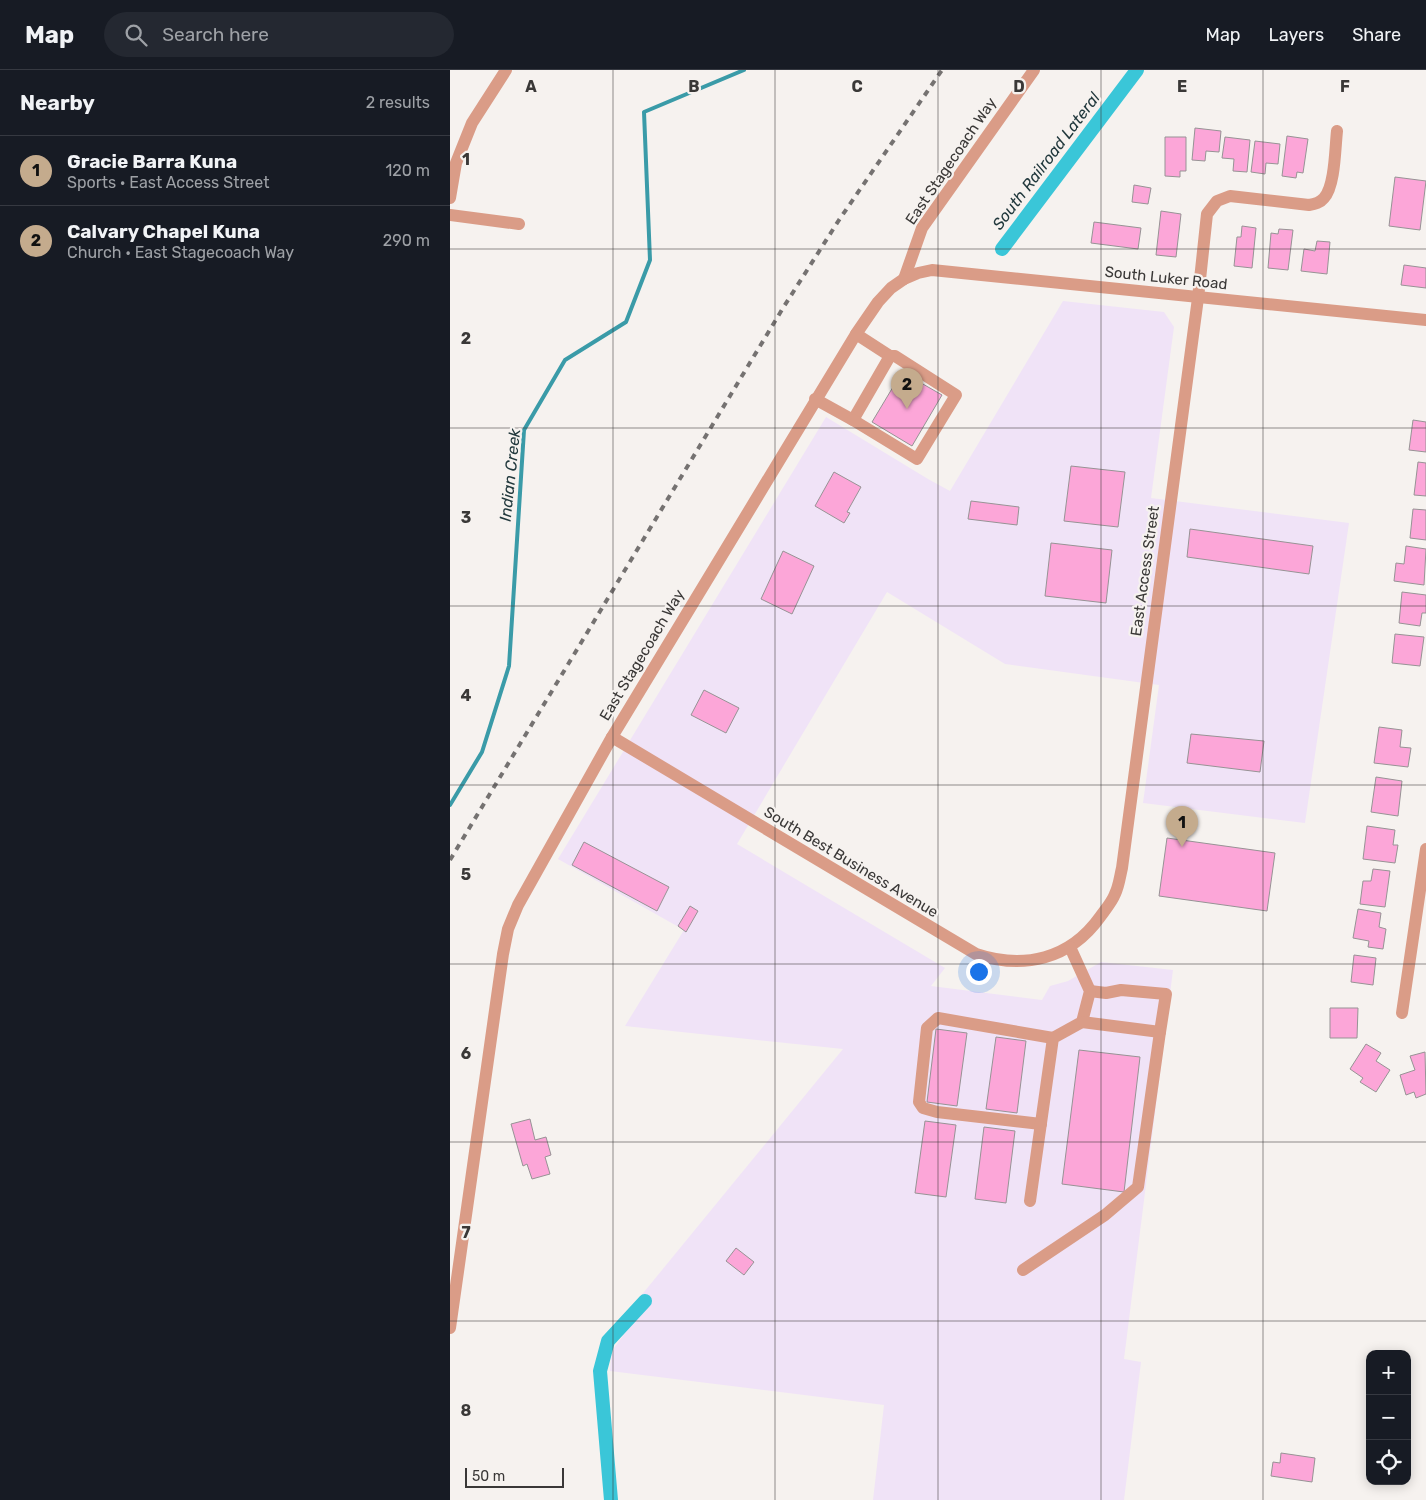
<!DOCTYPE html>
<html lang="en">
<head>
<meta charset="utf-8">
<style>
	:root { --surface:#171b24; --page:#242831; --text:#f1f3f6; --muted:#9ea1a6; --line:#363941; --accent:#c4ab8d }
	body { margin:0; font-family:Rubik,sans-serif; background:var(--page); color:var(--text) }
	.controls { position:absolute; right:15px; bottom:15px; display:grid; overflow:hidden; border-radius:10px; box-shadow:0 2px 12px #0003 }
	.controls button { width:45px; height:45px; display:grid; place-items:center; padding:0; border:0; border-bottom:1px solid var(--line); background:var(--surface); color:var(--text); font:25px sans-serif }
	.scale { position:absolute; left:15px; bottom:12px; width:99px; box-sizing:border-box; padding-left:5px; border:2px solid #3a3837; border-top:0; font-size:14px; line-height:18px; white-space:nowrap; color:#3a3837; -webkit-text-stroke:4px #f6f2ef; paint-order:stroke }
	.you { position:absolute; left:528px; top:901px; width:18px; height:18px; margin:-12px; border:4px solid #fff; border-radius:50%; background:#1a73e8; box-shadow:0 0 0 8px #1a73e833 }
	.badge { display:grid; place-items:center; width:32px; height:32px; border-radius:50%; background:var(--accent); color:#111; font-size:16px; font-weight:700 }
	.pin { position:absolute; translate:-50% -41px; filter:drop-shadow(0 1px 2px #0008) }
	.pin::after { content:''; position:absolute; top:26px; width:18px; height:15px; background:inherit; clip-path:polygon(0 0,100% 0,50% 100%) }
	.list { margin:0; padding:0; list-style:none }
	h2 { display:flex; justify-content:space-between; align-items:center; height:65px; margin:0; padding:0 20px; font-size:21px }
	h2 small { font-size:16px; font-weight:400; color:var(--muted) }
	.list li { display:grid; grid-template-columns:32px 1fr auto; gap:15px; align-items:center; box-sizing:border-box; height:70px; padding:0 20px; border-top:1px solid var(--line) }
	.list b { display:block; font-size:19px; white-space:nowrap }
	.list p { margin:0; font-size:16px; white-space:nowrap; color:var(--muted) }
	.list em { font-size:16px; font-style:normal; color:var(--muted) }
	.icon { flex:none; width:28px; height:28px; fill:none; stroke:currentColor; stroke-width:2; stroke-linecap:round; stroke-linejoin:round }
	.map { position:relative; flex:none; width:976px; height:1430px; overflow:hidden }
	header { display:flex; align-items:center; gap:30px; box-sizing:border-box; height:70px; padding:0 25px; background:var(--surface); border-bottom:1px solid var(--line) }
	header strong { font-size:24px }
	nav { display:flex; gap:28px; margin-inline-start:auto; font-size:18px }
	.search { width:350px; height:45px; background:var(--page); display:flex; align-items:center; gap:12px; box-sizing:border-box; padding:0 18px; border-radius:28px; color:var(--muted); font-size:19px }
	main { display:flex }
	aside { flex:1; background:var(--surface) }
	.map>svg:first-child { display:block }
	.industrial { fill:#f0e3f7 }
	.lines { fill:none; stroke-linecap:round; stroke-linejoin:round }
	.stream { stroke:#3a9ba8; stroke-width:4 }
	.canal { stroke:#3ac6d8; stroke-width:14 }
	.building { fill:#fca6d8; stroke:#979395 }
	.minor { stroke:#da9c87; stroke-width:12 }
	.rail { stroke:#757271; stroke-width:4; stroke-dasharray:6 6; stroke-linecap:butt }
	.grid { fill:none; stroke:#3a3837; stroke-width:1; stroke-opacity:0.55 }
	.labels { text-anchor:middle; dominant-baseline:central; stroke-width:4.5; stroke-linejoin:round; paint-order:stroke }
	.street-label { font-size:15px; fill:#3a3837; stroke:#f6f2ef }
	.water-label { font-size:16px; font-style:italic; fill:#22393d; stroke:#f6f2ef }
	.grid-label { font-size:16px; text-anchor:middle; font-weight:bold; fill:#3a3837; stroke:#f6f2ef; stroke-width:4.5; stroke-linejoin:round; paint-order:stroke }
</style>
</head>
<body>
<header>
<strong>Map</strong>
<div class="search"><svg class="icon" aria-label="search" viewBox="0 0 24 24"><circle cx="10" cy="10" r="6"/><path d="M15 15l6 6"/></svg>Search here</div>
<nav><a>Map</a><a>Layers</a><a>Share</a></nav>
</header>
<main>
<aside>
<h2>Nearby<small>2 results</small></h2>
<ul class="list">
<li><span class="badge">1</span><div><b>Gracie Barra Kuna</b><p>Sports · East Access Street</p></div><em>120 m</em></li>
<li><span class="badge">2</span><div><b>Calvary Chapel Kuna</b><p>Church · East Stagecoach Way</p></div><em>290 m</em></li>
</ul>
</aside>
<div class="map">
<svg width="976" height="1430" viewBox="0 0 976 1430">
	<rect width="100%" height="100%" fill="#f6f2ef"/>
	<path class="industrial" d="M 613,231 L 714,242 L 724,257 L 701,428 L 899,453 L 855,753 L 693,733 L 709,615 L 555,594 L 437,522 L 287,774 L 495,898 L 481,916 L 592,930 L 600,916 L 618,911 L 651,892 L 723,900 L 674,1289 L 691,1292 L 674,1430 L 423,1430 L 434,1335 L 160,1301 L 161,1288 L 164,1278 L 195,1235 L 185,1233 L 393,979 L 175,956 L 234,860 L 108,789 L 376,347 L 478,409 L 500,421 Z"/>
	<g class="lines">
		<path class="stream" d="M 0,735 L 32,682 L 59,596 L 74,360 L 115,290 L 176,252 L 200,190 L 194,42 L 294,0"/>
		<g class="canal">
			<path d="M 552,179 L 687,0"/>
			<path d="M 161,1430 L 150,1301 L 158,1271 L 195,1231"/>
		</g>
	</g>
	<g class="building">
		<path d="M 745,58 L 771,61 L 769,82 L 756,81 L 755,91 L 742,90 Z"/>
		<path d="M 837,66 L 858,69 L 853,103 L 847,102 L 846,108 L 832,106 Z"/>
		<path d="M 715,67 L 736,67 L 736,101 L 730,101 L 730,107 L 715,106 Z"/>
		<path d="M 775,67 L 800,70 L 797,102 L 783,101 L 784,89 L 772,88 Z"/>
		<path d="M 805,71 L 830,74 L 828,94 L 816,93 L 815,104 L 801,102 Z"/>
		<path d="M 945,107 L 976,111 L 970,160 L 939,156 Z"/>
		<path d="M 684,115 L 701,118 L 698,134 L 682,132 Z"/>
		<path d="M 711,141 L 731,144 L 726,187 L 706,185 Z"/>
		<path d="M 644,152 L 691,158 L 688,179 L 641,173 Z"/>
		<path d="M 792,156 L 806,158 L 802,198 L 784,196 L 787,167 L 791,167 Z"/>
		<path d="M 829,159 L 843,160 L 838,200 L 818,198 L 821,163 L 828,164 Z"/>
		<path d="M 867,171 L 880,172 L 877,204 L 851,201 L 854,179 L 865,181 Z"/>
		<path d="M 954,195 L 976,198 L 976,218 L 951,215 Z"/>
		<path d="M 452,302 L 492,325 L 462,376 L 422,352 Z"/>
		<path d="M 963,350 L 976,352 L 976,382 L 959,380 Z"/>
		<path d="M 968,392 L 976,393 L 976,426 L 964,425 Z"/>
		<path d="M 621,396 L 675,402 L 668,457 L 614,451 Z"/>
		<path d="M 384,402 L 411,417 L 397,442 L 400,443 L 394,453 L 365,436 Z"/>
		<path d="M 521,431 L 569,437 L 567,455 L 518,449 Z"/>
		<path d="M 963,439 L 976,440 L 976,470 L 960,468 Z"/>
		<path d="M 740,459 L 863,476 L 859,504 L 737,487 Z"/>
		<path d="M 601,473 L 662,480 L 656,533 L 595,526 Z"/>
		<path d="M 956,476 L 976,479 L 974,515 L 944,511 L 946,493 L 954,494 Z"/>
		<path d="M 333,481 L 364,496 L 342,544 L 311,529 Z"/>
		<path d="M 952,522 L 976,525 L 976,543 L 972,543 L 970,556 L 949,553 Z"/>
		<path d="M 945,564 L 974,567 L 970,596 L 942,593 Z"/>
		<path d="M 254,620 L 289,638 L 276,663 L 241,645 Z"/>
		<path d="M 929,657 L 952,660 L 950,677 L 961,678 L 958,697 L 924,693 Z"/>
		<path d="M 741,664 L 814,671 L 810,702 L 737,693 Z"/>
		<path d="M 926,707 L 952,711 L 948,746 L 921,742 Z"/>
		<path d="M 917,756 L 945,760 L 943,775 L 948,775 L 945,793 L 913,789 Z"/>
		<path d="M 717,768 L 825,783 L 817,841 L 709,826 Z"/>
		<path d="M 134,772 L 219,817 L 207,841 L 122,795 Z"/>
		<path d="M 923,799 L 940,801 L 935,837 L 910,834 L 913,811 L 921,811 Z"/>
		<path d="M 240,836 L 248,841 L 236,862 L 228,856 Z"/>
		<path d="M 908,839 L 931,843 L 929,857 L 936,859 L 933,879 L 918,877 L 919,871 L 903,868 Z"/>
		<path d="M 904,885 L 926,888 L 923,915 L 901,912 Z"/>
		<path d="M 880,938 L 908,938 L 907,968 L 880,968 Z"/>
		<path d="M 486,959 L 517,963 L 507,1036 L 477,1032 Z"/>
		<path d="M 546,967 L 576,971 L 567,1043 L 536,1039 Z"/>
		<path d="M 916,974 L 931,983 L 926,991 L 940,1000 L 926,1022 L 910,1012 L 913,1008 L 900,999 Z"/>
		<path d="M 629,980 L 690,987 L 674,1122 L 612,1114 Z"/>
		<path d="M 975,982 L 976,1024 L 966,1028 L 964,1022 L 956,1025 L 950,1005 L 965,1000 L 960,986 Z"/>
		<path d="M 80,1049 L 85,1070 L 96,1067 L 101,1085 L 95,1087 L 100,1104 L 82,1109 L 77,1094 L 73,1096 L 61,1054 Z"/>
		<path d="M 475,1051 L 506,1055 L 496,1127 L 465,1123 Z"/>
		<path d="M 534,1057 L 565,1061 L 556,1133 L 525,1129 Z"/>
		<path d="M 286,1178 L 304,1192 L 294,1205 L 276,1191 Z"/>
		<path d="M 831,1383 L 865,1388 L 862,1412 L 821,1406 L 823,1392 L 830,1393 Z"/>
	</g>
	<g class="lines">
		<g class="minor">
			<path d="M 0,128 L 6,93 L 22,53 L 56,0"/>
			<path d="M 0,145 L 69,154"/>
			<path d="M 454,209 L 472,158 L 584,0"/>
			<path d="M 365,329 L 403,350 L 440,286 L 406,264"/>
			<path d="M 403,350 L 467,389 L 506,325 L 445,286 L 440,286"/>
			<path d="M 162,667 L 526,884 C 574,900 620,889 650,847 C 655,840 662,832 665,824 C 669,816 670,806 672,798 L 748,228 L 757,144 L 767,131 L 780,126 L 859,135 C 865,134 870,133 874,128 C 885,116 885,79 887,61"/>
			<path d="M 640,921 L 656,923 L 671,920 L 716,924 L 710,962"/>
			<path d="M 952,943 L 976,779"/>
			<path d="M 591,1054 L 487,1042 L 473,1038 L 469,1032 L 477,958 L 488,948 L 603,968"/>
			<path d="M 580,1131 L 603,968 L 632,952 L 640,921 L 620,877"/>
			<path d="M 573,1200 L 655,1145 L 688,1117 L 710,962 L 632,952"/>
			<path d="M 0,1258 L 53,884 L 58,859 L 68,835 L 162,667 L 406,264 L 428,232 L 441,218 L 454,209 L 468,203 L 482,200 L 976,250"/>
		</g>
		<path class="rail" d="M 0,790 L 333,238 L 389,150 L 492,0"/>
	</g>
	<path class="grid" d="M 163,0 L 163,1430M 325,0 L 325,1430M 488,0 L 488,1430M 651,0 L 651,1430M 813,0 L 813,1430M 0,179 L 976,179M 0,358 L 976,358M 0,536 L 976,536M 0,715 L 976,715M 0,894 L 976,894M 0,1072 L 976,1072M 0,1251 L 976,1251"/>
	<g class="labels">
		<g class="street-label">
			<text transform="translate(501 91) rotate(-56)">East Stagecoach Way</text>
			<text transform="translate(716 208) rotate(6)">South Luker Road</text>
			<text transform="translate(695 501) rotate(-82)">East Access Street</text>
			<text transform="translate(192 585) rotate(-59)">East Stagecoach Way</text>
			<text transform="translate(401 792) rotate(31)">South Best Business Avenue</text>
		</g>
		<g class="water-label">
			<text transform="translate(596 91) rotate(-53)">South Railroad Lateral</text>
			<text transform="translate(60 405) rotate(-84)">Indian Creek</text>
		</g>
	</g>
	<g class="grid-label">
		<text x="81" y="22">A</text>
		<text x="244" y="22">B</text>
		<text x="407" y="22">C</text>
		<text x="569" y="22">D</text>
		<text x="732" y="22">E</text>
		<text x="895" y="22">F</text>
		<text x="16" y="95">1</text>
		<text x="16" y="274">2</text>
		<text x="16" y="453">3</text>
		<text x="16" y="631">4</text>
		<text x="16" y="810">5</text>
		<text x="16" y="989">6</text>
		<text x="16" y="1168">7</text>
		<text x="16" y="1346">8</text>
	</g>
</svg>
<div class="controls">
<button>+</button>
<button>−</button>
<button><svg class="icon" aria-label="locate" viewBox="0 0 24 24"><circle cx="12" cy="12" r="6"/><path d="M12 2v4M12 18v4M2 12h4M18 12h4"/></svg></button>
</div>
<div class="scale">50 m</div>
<div class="you"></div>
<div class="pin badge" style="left:732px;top:777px">1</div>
<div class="pin badge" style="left:457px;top:339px">2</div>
</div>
</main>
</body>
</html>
